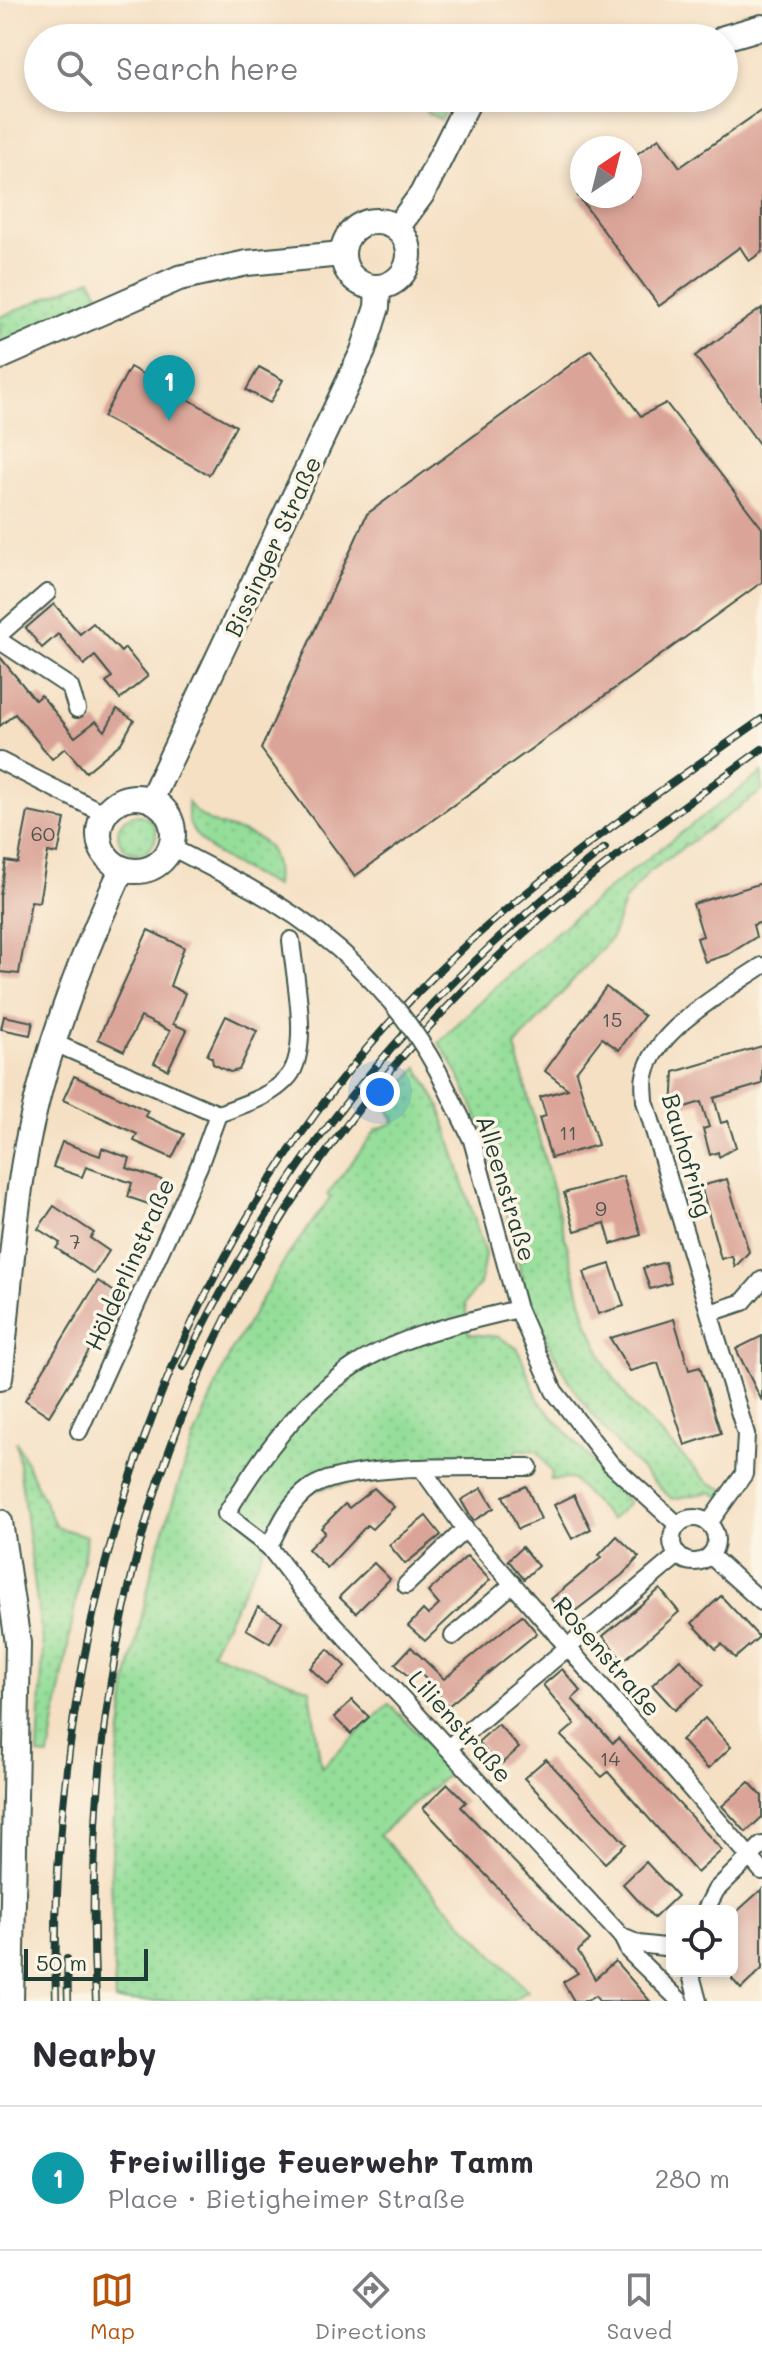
<!DOCTYPE html>
<html lang="en">
<head>
<meta charset="utf-8">
<style>
	:root { --surface:#fff; --page:#f2f2f3; --text:#2b2b33; --muted:#7c7c81; --line:#e1e1e2; --accent:#b45309 }
	body { margin:0; font-family:Mali,sans-serif; background:var(--page); color:var(--text) }
	.controls { position:absolute; right:24px; bottom:24px; display:grid; overflow:hidden; border-radius:12px; box-shadow:0 4px 12px #0003 }
	.controls button { width:72px; height:72px; display:grid; place-items:center; padding:0; border:0; border-bottom:2px solid var(--line); background:var(--surface); color:var(--text); font:40px sans-serif }
	.compass { position:absolute; left:570px; top:136px; width:72px; height:72px; border-radius:50%; background:var(--surface); box-shadow:0 4px 12px #0003; rotate:35deg }
	.scale { position:absolute; left:24px; bottom:20px; width:124px; box-sizing:border-box; padding-left:8px; border:4px solid #1f3d34; border-top:0; font-size:22px; line-height:28px; white-space:nowrap; color:#1f3d34; -webkit-text-stroke:6px #fcf5e5; paint-order:stroke }
	.you { position:absolute; left:380px; top:1092px; width:28px; height:28px; margin:-20px; border:6px solid #fff; border-radius:50%; background:#1a73e8; box-shadow:0 0 0 12px #1a73e833 }
	.badge { display:grid; place-items:center; width:52px; height:52px; border-radius:50%; background:var(--accent); color:#fff; font-size:26px; font-weight:700 }
	.pin { position:absolute; translate:-50% -66px; filter:drop-shadow(0 2px 4px #0008) }
	.pin::after { content:''; position:absolute; top:42px; width:28px; height:24px; background:inherit; clip-path:polygon(0 0,100% 0,50% 100%) }
	.list { margin:0; padding:0; list-style:none }
	h2 { display:flex; justify-content:space-between; align-items:center; height:104px; margin:0; padding:0 32px; font-size:34px }
	h2 small { font-size:26px; font-weight:400; color:var(--muted) }
	.list li { display:grid; grid-template-columns:52px 1fr auto; gap:24px; align-items:center; box-sizing:border-box; height:144px; padding:0 32px; border-top:2px solid var(--line) }
	.list b { display:block; font-size:30px; white-space:nowrap }
	.list p { margin:0; font-size:26px; white-space:nowrap; color:var(--muted) }
	.list em { font-size:26px; font-style:normal; color:var(--muted) }
	.icon { flex:none; width:44px; height:44px; fill:none; stroke:currentColor; stroke-width:2; stroke-linecap:round; stroke-linejoin:round }
	.map { position:relative; flex:none; width:762px; height:2001px; overflow:hidden }
	.search { position:absolute; background:var(--surface); box-shadow:0 4px 12px #0003; left:24px; right:24px; top:24px; height:88px; display:flex; align-items:center; gap:20px; box-sizing:border-box; padding:0 28px; border-radius:44px; color:var(--muted); font-size:30px }
	.sheet { height:248px; background:var(--surface) }
	nav { display:flex; justify-content:space-around; align-items:center; box-sizing:border-box; height:112px; border-top:2px solid var(--line); background:var(--surface); font-size:22px; color:var(--muted) }
	nav a { display:grid; justify-items:center; gap:4px }
	nav .on { color:var(--accent) }
	.map>svg:first-child { display:block }
	.green { fill:url(#green-dots); stroke:#5a8e67; stroke-width:2 }
	.building { fill:#daa498 }
	.lines { fill:none; stroke-linecap:round; stroke-linejoin:round }
	.street-casing { stroke:#3f554a; stroke-width:20 }
	.secondary-casing { stroke:#3f554a; stroke-width:28 }
	.street { stroke:#fff; stroke-width:16 }
	.secondary { stroke:#fff; stroke-width:24 }
	.rail-casing { stroke:#1f3d34; stroke-width:8 }
	.rail { stroke:#fcf5e5; stroke-width:5; stroke-dasharray:15; stroke-linecap:butt }
	.street-bridge-casing { stroke:#3f554a; stroke-width:20; stroke-linecap:butt }
	.street-bridge { stroke:#fff; stroke-width:16 }
	.labels { text-anchor:middle; dominant-baseline:central; stroke-width:7; stroke-linejoin:round; paint-order:stroke }
	.number-label { font-size:20px; fill:#4e574d }
	.street-label { font-size:24px; fill:#1f3d34; stroke:#fcf5e5 }
</style>
</head>
<body>
<div class="map">
<svg width="762" height="2001" viewBox="0 0 762 2001">
	<defs>
		<pattern id="green-dots" width="8" height="8" patternUnits="userSpaceOnUse" patternTransform="scale(2)"><rect width="8" height="8" fill="#95de9a"/><path d="M2 2h.1M6 6h.1" fill="none" stroke="#80bf85" stroke-width="1.8" stroke-linecap="round"/></pattern>
	</defs>
	<rect width="100%" height="100%" fill="#fcf5e5"/>
	<filter id="ink" filterUnits="userSpaceOnUse"><feTurbulence type="fractalNoise" baseFrequency=".0125" numOctaves="2"/><feDisplacementMap in="SourceGraphic" scale="16" xChannelSelector="R" yChannelSelector="G"/><feConvolveMatrix kernelMatrix="1 2 1 2 8 2 1 2 1" color-interpolation-filters="sRGB"/></filter>
	<filter id="wash" filterUnits="userSpaceOnUse"><feTurbulence type="fractalNoise" baseFrequency=".006" numOctaves="4" result="noise"/><feDisplacementMap in="SourceGraphic" scale="32" xChannelSelector="R" yChannelSelector="G"/><feGaussianBlur stdDeviation="1.8" result="paint"/><feColorMatrix in="noise" values="0 0 0 0 0 0 0 0 0 0 0 0 0 0 0 0 0 1.4 0 .05"/><feComposite in="paint" operator="in"/></filter>
	<g filter="url(#wash)">
		<rect width="100%" height="100%" fill="#f5e0c4"/>
		<g class="green">
			<path d="M 434,98 L 452,98 L 441,120 L 426,112 Z"/>
			<path d="M 91,279 L 103,301 L 0,348 L 0,317 Z"/>
			<path d="M 762,773 L 762,791 L 649,872 L 625,900 L 612,937 L 515,1046 L 586,1318 L 606,1366 L 633,1406 L 708,1482 L 727,1491 L 723,1498 L 711,1492 L 672,1499 C 607,1440 558,1380 528,1296 C 520,1276 517,1252 511,1231 C 495,1167 477,1098 439,1043 C 537,940 648,856 762,773 Z"/>
			<path d="M 188,802 C 216,846 282,812 275,886 C 248,872 206,855 191,827 C 187,821 188,810 188,802 Z"/>
			<circle cx="137" cy="834" r="19"/>
			<path d="M 418,1067 L 440,1107 L 485,1254 L 480,1284 L 465,1304 L 469,1334 L 499,1337 L 518,1349 L 539,1401 L 629,1503 L 611,1520 L 572,1479 L 550,1480 L 552,1473 L 537,1451 L 518,1449 L 510,1462 L 443,1462 L 293,1495 L 274,1519 L 259,1559 L 211,1652 L 310,1689 L 321,1768 L 389,1704 L 453,1770 L 379,1835 L 528,1991 L 510,2001 L 115,2001 L 111,1872 L 117,1763 L 127,1683 L 155,1557 L 192,1443 L 230,1353 L 286,1258 L 330,1198 L 327,1195 L 376,1130 L 395,1122 L 386,1104 Z"/>
			<path d="M 16,1441 L 56,1527 L 87,1536 L 49,1756 L 38,1755 L 43,1649 Z"/>
		</g>
		<g id="blocks">
			<g class="building">
				<path d="M 762,110 L 762,252 L 749,261 L 740,247 L 659,306 L 578,196 L 630,196 L 630,159 L 659,138 L 680,167 Z"/>
				<path d="M 762,308 L 762,448 L 695,356 Z"/>
				<path d="M 591,350 L 641,416 L 666,403 L 762,528 L 762,582 L 355,876 L 261,749 L 367,514 Z"/>
				<path d="M 130,367 L 236,426 L 209,475 L 103,417 Z"/>
				<path d="M 259,367 L 283,380 L 270,403 L 246,390 Z"/>
				<path d="M 54,604 L 80,634 L 93,623 L 121,652 L 125,648 L 148,676 L 120,699 L 106,683 L 112,677 L 95,656 L 84,665 L 58,634 L 42,648 L 26,628 Z"/>
				<path d="M 0,657 L 35,700 L 41,695 L 75,737 L 96,721 L 105,731 L 117,709 L 134,720 L 121,743 L 86,772 L 65,748 L 52,759 L 15,714 L 0,726 Z"/>
				<path d="M 28,812 L 65,819 L 58,854 L 48,852 L 39,902 L 31,901 L 19,974 L 0,972 L 0,896 L 6,861 L 18,863 Z"/>
				<path d="M 762,883 L 762,922 L 753,925 L 756,937 L 729,954 L 705,962 L 697,938 L 703,936 L 693,904 Z"/>
				<path d="M 148,930 L 184,947 L 170,986 L 185,993 L 173,1024 L 187,1030 L 168,1070 L 154,1063 L 170,1031 L 141,1017 L 124,1051 L 98,1039 Z"/>
				<path d="M 606,987 L 644,1016 L 619,1050 L 602,1038 L 576,1072 L 598,1145 L 551,1158 L 539,1118 L 546,1116 L 540,1097 L 568,1089 L 545,1071 Z"/>
				<path d="M 4,1016 L 33,1022 L 30,1035 L 1,1029 Z"/>
				<path d="M 226,1016 L 257,1031 L 239,1070 L 230,1072 L 213,1064 L 212,1058 L 207,1055 Z"/>
				<path d="M 762,1046 L 762,1084 L 714,1098 L 721,1123 L 728,1121 L 736,1147 L 719,1157 L 718,1152 L 710,1155 L 703,1129 L 709,1127 L 701,1102 L 672,1111 L 674,1072 Z"/>
				<path d="M 74,1076 L 148,1111 L 145,1116 L 184,1134 L 172,1158 L 134,1141 L 137,1134 L 63,1100 Z"/>
				<path d="M 62,1142 L 100,1156 L 102,1148 L 130,1158 L 127,1168 L 165,1181 L 157,1207 L 128,1197 L 132,1183 L 86,1167 L 82,1177 L 53,1167 Z"/>
				<path d="M 623,1176 L 641,1235 L 611,1244 L 605,1223 L 575,1231 L 564,1193 Z"/>
				<path d="M 727,1179 L 749,1252 L 735,1267 L 732,1256 L 721,1259 L 701,1186 Z"/>
				<path d="M 54,1206 L 94,1233 L 90,1238 L 109,1251 L 94,1274 L 56,1248 L 60,1243 L 38,1229 Z"/>
				<path d="M 665,1262 L 671,1283 L 650,1289 L 643,1268 Z"/>
				<path d="M 610,1264 L 624,1306 L 598,1314 L 584,1272 Z"/>
				<path d="M 98,1281 L 122,1297 L 49,1416 L 25,1400 Z"/>
				<path d="M 674,1319 L 689,1370 L 700,1367 L 721,1433 L 685,1445 L 658,1363 L 630,1371 L 610,1338 Z"/>
				<path d="M 762,1336 L 762,1401 L 736,1349 Z"/>
				<path d="M 526,1486 L 541,1519 L 518,1529 L 503,1496 Z"/>
				<path d="M 374,1488 L 394,1507 L 372,1529 L 367,1525 L 327,1568 L 308,1549 L 325,1532 L 321,1528 L 345,1504 L 349,1508 Z"/>
				<path d="M 482,1488 L 494,1508 L 473,1521 L 461,1500 Z"/>
				<path d="M 574,1495 L 591,1529 L 572,1539 L 554,1505 Z"/>
				<path d="M 426,1516 L 441,1535 L 405,1564 L 389,1545 Z"/>
				<path d="M 617,1536 L 639,1557 L 622,1575 L 566,1618 L 551,1599 L 602,1557 L 599,1555 Z"/>
				<path d="M 522,1547 L 538,1566 L 524,1579 L 508,1560 Z"/>
				<path d="M 467,1556 L 490,1580 L 425,1641 L 408,1626 L 423,1610 L 428,1615 L 439,1605 L 428,1592 Z"/>
				<path d="M 374,1563 L 390,1579 L 356,1613 L 339,1597 Z"/>
				<path d="M 660,1589 L 679,1612 L 623,1661 L 603,1636 Z"/>
				<path d="M 721,1596 L 759,1637 L 735,1658 L 722,1644 L 716,1649 L 692,1623 Z"/>
				<path d="M 258,1607 L 282,1621 L 270,1643 L 246,1629 Z"/>
				<path d="M 522,1615 L 537,1633 L 448,1706 L 419,1671 L 411,1679 L 395,1664 L 411,1647 L 444,1679 Z"/>
				<path d="M 328,1649 L 346,1666 L 328,1685 L 310,1668 Z"/>
				<path d="M 680,1659 L 704,1685 L 675,1710 L 652,1685 Z"/>
				<path d="M 562,1669 L 581,1691 L 572,1699 L 613,1743 L 618,1738 L 722,1850 L 697,1873 L 608,1772 L 602,1777 L 561,1736 L 575,1724 L 543,1685 Z"/>
				<path d="M 352,1700 L 369,1717 L 351,1734 L 334,1717 Z"/>
				<path d="M 705,1718 L 731,1747 L 708,1769 L 681,1740 Z"/>
				<path d="M 498,1724 L 519,1748 L 499,1766 L 478,1742 Z"/>
				<path d="M 546,1759 L 626,1844 L 605,1863 L 524,1778 Z"/>
				<path d="M 749,1782 L 762,1796 L 762,1817 L 746,1832 L 722,1806 Z"/>
				<path d="M 448,1784 L 466,1802 L 461,1807 L 590,1940 L 578,1951 L 595,1979 L 615,1961 L 650,2001 L 599,2001 L 595,1996 L 587,2001 L 574,2001 L 563,1982 L 578,1973 L 423,1808 Z"/>
				<path d="M 646,1862 L 677,1896 L 654,1918 L 623,1884 Z"/>
				<path d="M 762,1889 L 762,1969 L 741,1989 L 732,1979 L 732,1916 Z"/>
			</g>
		</g>
	</g>
	<g filter="url(#ink)">
		<use href="#blocks" fill-opacity="0" stroke="#3f554a" stroke-width="2"/>
		<g class="lines">
			<defs>
				<g id="street">
					<path d="M 0,634 L 47,593"/>
					<path d="M 0,641 L 70,687 L 77,709"/>
					<path d="M 0,761 L 105,814"/>
					<path d="M 171,847 L 246,886"/>
					<path d="M 52,1042 L 218,1114 L 199,1166 L 79,1431"/>
					<path d="M 438,1071 L 472,1140 L 518,1309 L 554,1391 L 610,1463 L 678,1525"/>
					<path d="M 218,1114 C 242,1105 272,1097 289,1076 C 311,1048 294,974 291,940"/>
					<path d="M 518,1309 C 463,1322 402,1335 354,1366 C 298,1403 260,1458 226,1514 L 269,1547 L 302,1590 L 622,1937 L 639,1944 L 672,1948"/>
					<path d="M 710,1313 L 743,1302 L 762,1280"/>
					<path d="M 422,1469 L 465,1529 L 762,1871"/>
					<circle cx="694" cy="1540" r="22"/>
					<path d="M 709,1523 L 744,1474 L 746,1434 L 645,1101 C 645,1094 643,1084 645,1076 C 653,1031 726,990 762,966"/>
					<path d="M 269,1547 C 280,1524 289,1503 310,1488 C 346,1462 482,1468 529,1467"/>
					<path d="M 711,1556 L 762,1602"/>
					<path d="M 406,1585 L 465,1529"/>
					<path d="M 453,1636 L 513,1584"/>
					<path d="M 448,1748 L 678,1555"/>
					<path d="M 705,1911 L 716,1890 L 762,1845"/>
					<path d="M 622,1937 L 629,1951 L 680,2001"/>
					<path d="M 690,1971 L 698,2001"/>
				</g>
				<g id="secondary">
					<path d="M 724,38 L 762,27"/>
					<circle cx="376" cy="254" r="33"/>
					<path d="M 397,228 L 422,194 L 470,98"/>
					<path d="M 0,357 L 179,278 L 247,263 L 342,254"/>
					<circle cx="136" cy="834" r="37"/>
					<path d="M 151,800 L 363,351 L 377,307 L 378,287"/>
					<path d="M 0,1378 C 9,1298 14,1203 31,1125 C 51,1035 84,952 122,869"/>
					<path d="M 0,1522 L 18,1643 L 11,2001"/>
				</g>
			</defs>
			<use href="#street" class="street-casing"/>
			<use href="#secondary" class="secondary-casing"/>
			<use href="#street" class="street"/>
			<use href="#secondary" class="secondary"/>
			<defs>
				<g id="rail">
					<path d="M 183,1367 C 285,1153 420,994 605,848"/>
					<path d="M 67,1959 L 68,2001"/>
					<path d="M 56,2001 C 47,1618 169,1230 450,960 C 545,870 655,795 762,719"/>
					<path d="M 96,2001 C 74,1583 202,1229 513,943 C 590,872 677,811 762,749"/>
				</g>
			</defs>
			<use href="#rail" class="rail-casing"/>
			<use href="#rail" class="rail"/>
			<defs>
				<path id="street-bridge" d="M 246,886 C 327,930 393,989 438,1071"/>
			</defs>
			<use href="#street-bridge" class="street-bridge-casing"/>
			<use href="#street-bridge" class="street-bridge"/>
		</g>
	</g>
	<g class="labels">
		<g class="number-label">
			<text x="43" y="833">60</text>
			<text x="612" y="1019">15</text>
			<text x="568" y="1132">11</text>
			<text x="601" y="1208">9</text>
			<text x="75" y="1241">7</text>
			<text x="610" y="1758">14</text>
		</g>
		<g class="street-label">
			<text transform="translate(272 546) rotate(-65)">Bissinger Straße</text>
			<text transform="translate(688 1155) rotate(74)">Bauhofring</text>
			<text transform="translate(507 1188) rotate(73)">Alleenstraße</text>
			<text transform="translate(129 1264) rotate(-66)">Hölderlinstraße</text>
			<text transform="translate(608 1656) rotate(49)">Rosenstraße</text>
			<text transform="translate(461 1726) rotate(48)">Lilienstraße</text>
		</g>
	</g>
</svg>
<div class="controls">
<button><svg class="icon" aria-label="locate" viewBox="0 0 24 24"><circle cx="12" cy="12" r="6"/><path d="M12 2v4M12 18v4M2 12h4M18 12h4"/></svg></button>
</div>
<svg class="compass" viewBox="-18 -18 36 36"><path d="M0-13l5 13h-10z" fill="#e53935"/><path d="M0 13l5-13h-10z" fill="#7c7c81"/></svg>
<div class="scale">50 m</div>
<div class="you"></div>
<div class="pin badge" style="left:169px;top:421px;background:#0f9aa8">1</div>
<div class="search"><svg class="icon" aria-label="search" viewBox="0 0 24 24"><circle cx="10" cy="10" r="6"/><path d="M15 15l6 6"/></svg>Search here</div>
</div>
<section class="sheet">
<h2>Nearby<small></small></h2>
<ul class="list">
<li><span class="badge" style="background:#0f9aa8">1</span><div><b>Freiwillige Feuerwehr Tamm</b><p>Place · Bietigheimer Straße</p></div><em>280 m</em></li>
</ul>
</section>
<nav>
<a class="on"><svg class="icon" aria-label="map" viewBox="0 0 24 24"><path d="M3 6l6-2 6 2 6-2v14l-6 2-6-2-6 2zM9 4v14M15 6v14"/></svg>Map</a>
<a><svg class="icon" aria-label="directions" viewBox="0 0 24 24"><path d="M12 3l9 9-9 9-9-9zM9 14v-3h6M13 9l2 2-2 2"/></svg>Directions</a>
<a><svg class="icon" aria-label="saved" viewBox="0 0 24 24"><path d="M7 4h10v16l-5-4-5 4z"/></svg>Saved</a>
</nav>
</body>
</html>
